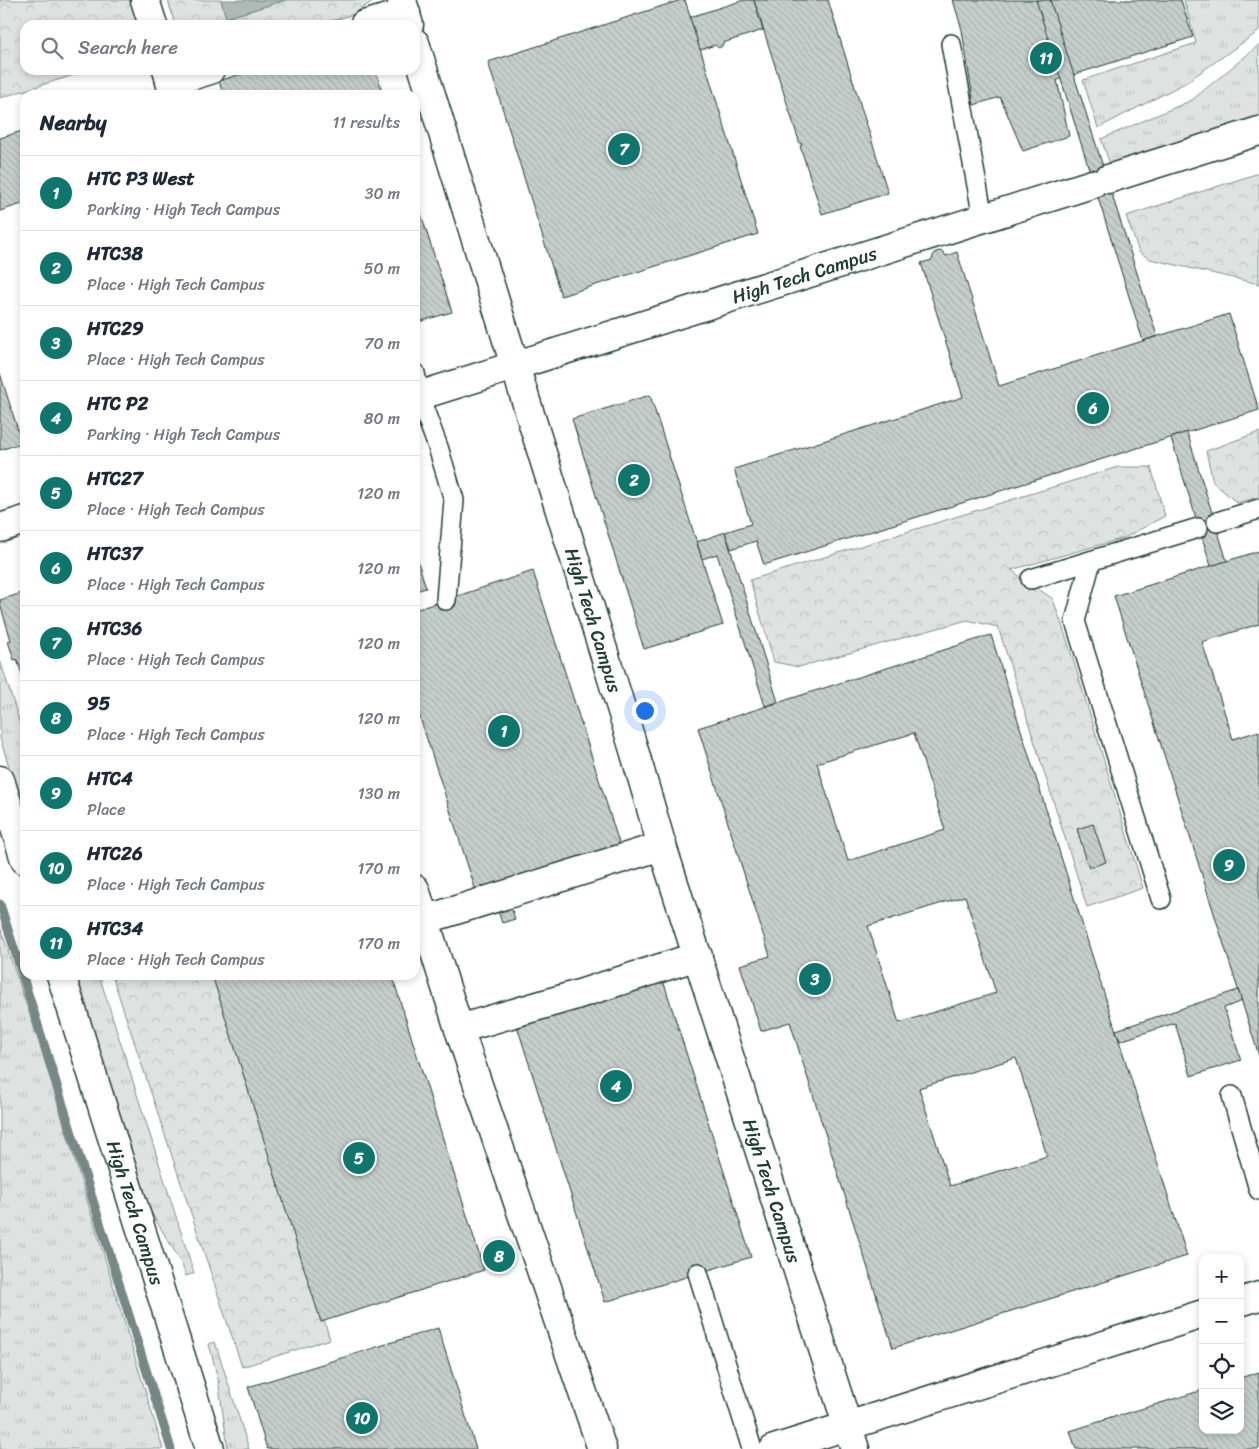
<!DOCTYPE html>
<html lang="en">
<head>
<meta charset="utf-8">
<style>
	:root { --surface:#fff; --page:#f6f6f7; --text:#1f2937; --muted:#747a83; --line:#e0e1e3; --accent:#0f766e }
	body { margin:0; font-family:Sriracha,sans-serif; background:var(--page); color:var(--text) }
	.controls { position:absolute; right:15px; bottom:15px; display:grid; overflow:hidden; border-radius:10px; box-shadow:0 2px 8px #0003 }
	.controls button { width:45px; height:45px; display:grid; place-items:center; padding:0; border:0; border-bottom:1px solid var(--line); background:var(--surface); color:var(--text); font:25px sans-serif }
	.you { position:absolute; left:644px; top:710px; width:18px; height:18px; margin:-12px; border:4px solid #fff; border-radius:50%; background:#1a73e8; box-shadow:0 0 0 8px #1a73e833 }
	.badge { display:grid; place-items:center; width:32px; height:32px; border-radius:50%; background:var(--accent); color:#fff; font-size:16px; font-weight:700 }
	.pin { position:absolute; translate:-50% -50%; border:2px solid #fff; box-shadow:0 1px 5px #0006 }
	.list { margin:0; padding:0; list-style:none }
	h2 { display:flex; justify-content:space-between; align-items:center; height:65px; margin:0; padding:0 20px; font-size:21px }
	h2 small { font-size:16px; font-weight:400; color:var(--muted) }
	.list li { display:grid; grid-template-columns:32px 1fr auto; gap:15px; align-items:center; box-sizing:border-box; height:75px; padding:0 20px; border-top:1px solid var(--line) }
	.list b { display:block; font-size:19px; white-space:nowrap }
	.list p { margin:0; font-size:16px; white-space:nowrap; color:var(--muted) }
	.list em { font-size:16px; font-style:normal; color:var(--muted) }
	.icon { flex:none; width:28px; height:28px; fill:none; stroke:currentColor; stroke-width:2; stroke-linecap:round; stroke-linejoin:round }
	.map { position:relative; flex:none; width:1259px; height:1449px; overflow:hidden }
	.search { position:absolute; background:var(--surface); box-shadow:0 2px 8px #0003; left:20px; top:20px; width:400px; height:55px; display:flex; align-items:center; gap:12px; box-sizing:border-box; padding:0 18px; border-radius:15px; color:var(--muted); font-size:19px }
	.panel { position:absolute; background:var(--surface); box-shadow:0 2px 8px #0003; left:20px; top:90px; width:400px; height:890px; border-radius:15px }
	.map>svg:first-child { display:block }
	.grass { fill:url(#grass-tufts); stroke:#7e908b }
	.forest { fill:url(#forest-crowns); stroke:#7e908b }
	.water { fill:#afbab7; stroke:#758883 }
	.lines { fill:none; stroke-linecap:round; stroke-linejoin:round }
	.stream { stroke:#758883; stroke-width:9 }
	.building { fill:url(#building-back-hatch); stroke:#1f3d34; fill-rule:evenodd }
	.service-casing { stroke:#1f3d34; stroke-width:22 }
	.pedestrian-casing { stroke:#1f3d34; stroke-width:31 }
	.minor-casing { stroke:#1f3d34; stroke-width:31 }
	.tertiary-casing { stroke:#1f3d34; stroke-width:31 }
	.service { stroke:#fff; stroke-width:19 }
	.pedestrian { stroke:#fff; stroke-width:28 }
	.minor { stroke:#fff; stroke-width:28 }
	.tertiary { stroke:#fff; stroke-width:28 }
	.labels { text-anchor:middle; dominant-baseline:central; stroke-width:4.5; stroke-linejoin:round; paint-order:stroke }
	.street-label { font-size:19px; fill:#1f3d34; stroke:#fff }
</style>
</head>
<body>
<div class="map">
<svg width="1259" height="1449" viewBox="0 0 1259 1449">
	<defs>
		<pattern id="grass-tufts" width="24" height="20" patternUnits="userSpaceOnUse" patternTransform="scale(1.25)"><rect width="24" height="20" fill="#dee3e2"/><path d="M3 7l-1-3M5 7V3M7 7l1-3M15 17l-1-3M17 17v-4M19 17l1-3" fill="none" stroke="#bec4c2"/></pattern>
		<pattern id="forest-crowns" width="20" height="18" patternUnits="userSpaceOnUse" patternTransform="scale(1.25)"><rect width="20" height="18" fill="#dee3e2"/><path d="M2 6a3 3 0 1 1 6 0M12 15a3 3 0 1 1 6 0" fill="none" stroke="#bec4c2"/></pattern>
		<pattern id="building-back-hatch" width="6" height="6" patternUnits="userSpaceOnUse" patternTransform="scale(1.25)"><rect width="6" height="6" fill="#c7cfcc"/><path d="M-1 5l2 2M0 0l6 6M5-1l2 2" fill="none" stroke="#aab3b0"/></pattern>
	</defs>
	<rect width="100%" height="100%" fill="#fff"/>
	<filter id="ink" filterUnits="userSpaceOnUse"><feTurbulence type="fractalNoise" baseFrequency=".02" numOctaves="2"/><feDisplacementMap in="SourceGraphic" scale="10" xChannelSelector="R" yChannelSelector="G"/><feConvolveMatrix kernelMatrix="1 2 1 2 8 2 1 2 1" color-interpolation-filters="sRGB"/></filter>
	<g filter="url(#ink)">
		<g class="grass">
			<path d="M 1184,0 L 1259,0 L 1259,30 L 1255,34 L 1185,83 L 1098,128 L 1083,80 L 1196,43 Z"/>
			<path d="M 1259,45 L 1259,120 L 1111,167 L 1101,139 L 1192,100 Z"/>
			<path d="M 0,660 L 25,739 L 25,817 L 0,738 Z"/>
			<path d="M 0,927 L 37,1036 L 163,1449 L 0,1449 Z"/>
			<path d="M 75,975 L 99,975 L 194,1273 L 186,1276 L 181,1262 L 148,1207 Z"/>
			<path d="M 215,1342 L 249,1449 L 228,1449 L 218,1379 L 209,1344 Z"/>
		</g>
		<g class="forest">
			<path d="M 0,0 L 133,0 L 141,25 L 25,25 L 25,70 L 90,70 L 0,98 Z"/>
			<path d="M 168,0 L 221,0 L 226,18 L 286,0 L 374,0 L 354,14 L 319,25 L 175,25 Z"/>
			<path d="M 1259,173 L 1259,284 L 1150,259 L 1139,252 L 1126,216 Z"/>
			<path d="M 1259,432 L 1259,497 L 1237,503 L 1213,482 L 1206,451 Z"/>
			<path d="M 1118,467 L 1151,467 L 1165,516 L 1124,538 L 1011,570 L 1053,599 L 1069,646 L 1143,888 L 1087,907 L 998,627 L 967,620 L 799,667 L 774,662 L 750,580 Z"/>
			<path d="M 112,975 L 213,975 L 330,1339 L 242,1367 Z"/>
		</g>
		<path class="water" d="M 221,0 L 286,0 L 226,18 Z"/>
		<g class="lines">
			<path class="stream" d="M 0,904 L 171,1449"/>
		</g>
		<g class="building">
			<path d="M 681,0 L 685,0 L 758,234 L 561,296 L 488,62 Z"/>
			<path d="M 744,0 L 754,0 L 763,30 L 723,43 L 722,46 L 719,48 L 715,45 L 700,50 L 690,17 Z"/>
			<path d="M 754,0 L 828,0 L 866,123 L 865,124 L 866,125 L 867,125 L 888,193 L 822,214 L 800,146 L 802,145 L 801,143 L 800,144 Z"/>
			<path d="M 953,0 L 1181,0 L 1193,37 L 1057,80 L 1069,136 L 1023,151 L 1000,97 L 974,105 L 962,30 Z"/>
			<path d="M 1036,0 L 1050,0 L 1157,336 L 1143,341 Z"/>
			<path d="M 253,70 L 376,70 L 383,95 L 223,95 L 219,81 Z"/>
			<path d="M 25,130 L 25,203 L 0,211 L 0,138 Z"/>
			<path d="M 415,195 L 452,312 L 415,323 Z"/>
			<path d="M 939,251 L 943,252 L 946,256 L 957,252 L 999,386 L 1229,314 L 1259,410 L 764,565 L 756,541 L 731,549 L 725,532 L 751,524 L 734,469 L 963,397 L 921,263 L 932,260 L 934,253 Z"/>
			<path d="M 0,373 L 22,443 L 0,450 Z"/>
			<path d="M 650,395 L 723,625 L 644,649 L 572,419 Z"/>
			<path d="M 1187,432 L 1227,561 L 1211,566 L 1171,438 Z"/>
			<path d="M 725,532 L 778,702 L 765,706 L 717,554 L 702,559 L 697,542 Z"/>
			<path d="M 1259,551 L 1259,624 L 1202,642 L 1233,739 L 1259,731 L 1259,1056 L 1114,596 Z"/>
			<path d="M 415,552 L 426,588 L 415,591 Z"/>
			<path d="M 533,571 L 620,846 L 476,891 L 415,702 L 415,610 Z"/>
			<path d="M 25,592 L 25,684 L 17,659 L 14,660 L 8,641 L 11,640 L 0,604 L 0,600 Z"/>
			<path d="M 991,635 L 1187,1256 L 893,1348 L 790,1022 L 761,1031 L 740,965 L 770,956 L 698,728 ZM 914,733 L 945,830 L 848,861 L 817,763 ZM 965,896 L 996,993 L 899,1023 L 868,926 ZM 1016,1058 L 1047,1156 L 950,1186 L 919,1088 Z"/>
			<path d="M 1093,824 L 1106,862 L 1089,868 L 1077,829 Z"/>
			<path d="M 511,907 L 515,919 L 502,923 L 498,911 Z"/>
			<path d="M 212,975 L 392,975 L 484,1270 L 321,1322 Z"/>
			<path d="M 663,980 L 751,1257 L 605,1302 L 517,1026 Z"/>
			<path d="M 1238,990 L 1242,1001 L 1224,1008 L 1241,1060 L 1191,1076 L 1175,1023 L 1120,1041 L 1116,1030 Z"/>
			<path d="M 438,1328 L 476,1449 L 267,1449 L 248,1387 Z"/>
			<path d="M 1259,1372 L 1259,1449 L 1076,1449 L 1070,1431 L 1105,1420 L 1105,1419 L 1117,1415 L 1118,1416 L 1203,1390 L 1203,1430 L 1240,1430 L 1240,1378 Z"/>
		</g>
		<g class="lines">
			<defs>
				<g id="service">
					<path d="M 951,44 L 983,218"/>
					<path d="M 415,373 L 419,396 L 438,447 L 454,500 L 446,600"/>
					<path d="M 1217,522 L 1259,509"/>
					<path d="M 1091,561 L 1075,621 L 1161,899"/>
					<path d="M 1031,579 L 1198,528"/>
					<path d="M 1232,1096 L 1259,1190"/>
					<path d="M 698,1273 L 752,1449"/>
				</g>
				<g id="pedestrian">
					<path d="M 364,25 L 406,13"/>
					<path d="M 170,82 L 210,70"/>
					<path d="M 424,920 L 662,846"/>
					<path d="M 459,1029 L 576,995 L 698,956"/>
				</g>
				<g id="minor">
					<path d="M 145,0 L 153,25"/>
					<path d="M 402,0 L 409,25"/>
					<path id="s1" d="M 415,43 L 631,740 L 662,846 L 855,1449"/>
					<path d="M 167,70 L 174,95"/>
					<path d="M 1108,179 L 1259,131"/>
					<path id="s2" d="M 415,397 L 1092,184"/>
					<path d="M 0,528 L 25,520"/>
					<path d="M 415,889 L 459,1029 L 602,1449"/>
					<path d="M 1240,1302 L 1259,1296"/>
					<path d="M 774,1449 L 1203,1314"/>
				</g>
				<g id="tertiary">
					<path d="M 0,780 L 25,860"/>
					<path id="s3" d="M 61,975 L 210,1449"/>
				</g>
			</defs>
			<use href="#service" class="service-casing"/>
			<use href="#pedestrian" class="pedestrian-casing"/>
			<use href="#minor" class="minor-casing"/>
			<use href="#tertiary" class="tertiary-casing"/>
			<use href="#service" class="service"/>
			<use href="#pedestrian" class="pedestrian"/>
			<use href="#minor" class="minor"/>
			<use href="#tertiary" class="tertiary"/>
		</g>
	</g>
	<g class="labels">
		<g class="street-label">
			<text stroke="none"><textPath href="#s2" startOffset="408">High Tech Campus</textPath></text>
			<text stroke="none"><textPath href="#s1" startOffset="604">High Tech Campus</textPath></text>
			<text stroke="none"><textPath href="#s1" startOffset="1202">High Tech Campus</textPath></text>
			<text stroke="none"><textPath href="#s3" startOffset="249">High Tech Campus</textPath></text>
		</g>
	</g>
</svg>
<div class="controls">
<button>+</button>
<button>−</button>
<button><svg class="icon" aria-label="locate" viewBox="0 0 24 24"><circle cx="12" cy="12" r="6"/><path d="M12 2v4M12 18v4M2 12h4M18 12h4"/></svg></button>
<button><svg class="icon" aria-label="layers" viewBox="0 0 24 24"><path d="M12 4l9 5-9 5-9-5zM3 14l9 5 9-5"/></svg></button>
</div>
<div class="you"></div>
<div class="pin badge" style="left:504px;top:731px">1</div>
<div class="pin badge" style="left:634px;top:480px">2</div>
<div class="pin badge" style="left:815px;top:979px">3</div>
<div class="pin badge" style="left:616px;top:1086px">4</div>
<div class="pin badge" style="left:359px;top:1158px">5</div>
<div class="pin badge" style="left:1093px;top:408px">6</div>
<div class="pin badge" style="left:624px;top:149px">7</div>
<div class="pin badge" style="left:499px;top:1256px">8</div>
<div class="pin badge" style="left:1229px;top:865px">9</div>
<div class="pin badge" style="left:362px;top:1418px">10</div>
<div class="pin badge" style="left:1046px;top:58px">11</div>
<div class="search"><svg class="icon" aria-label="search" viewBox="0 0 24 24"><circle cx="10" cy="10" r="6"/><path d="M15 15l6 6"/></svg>Search here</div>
<section class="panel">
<h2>Nearby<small>11 results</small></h2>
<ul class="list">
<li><span class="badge">1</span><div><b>HTC P3 West</b><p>Parking · High Tech Campus</p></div><em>30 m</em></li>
<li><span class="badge">2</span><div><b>HTC38</b><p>Place · High Tech Campus</p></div><em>50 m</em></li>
<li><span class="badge">3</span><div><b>HTC29</b><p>Place · High Tech Campus</p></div><em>70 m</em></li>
<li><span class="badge">4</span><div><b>HTC P2</b><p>Parking · High Tech Campus</p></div><em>80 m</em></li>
<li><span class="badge">5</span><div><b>HTC27</b><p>Place · High Tech Campus</p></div><em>120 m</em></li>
<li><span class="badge">6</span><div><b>HTC37</b><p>Place · High Tech Campus</p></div><em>120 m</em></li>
<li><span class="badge">7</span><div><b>HTC36</b><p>Place · High Tech Campus</p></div><em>120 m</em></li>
<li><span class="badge">8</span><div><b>95</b><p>Place · High Tech Campus</p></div><em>120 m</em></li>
<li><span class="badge">9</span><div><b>HTC4</b><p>Place</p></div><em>130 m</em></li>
<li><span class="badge">10</span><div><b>HTC26</b><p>Place · High Tech Campus</p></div><em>170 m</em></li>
<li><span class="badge">11</span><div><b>HTC34</b><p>Place · High Tech Campus</p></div><em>170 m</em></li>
</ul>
</section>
</div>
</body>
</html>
